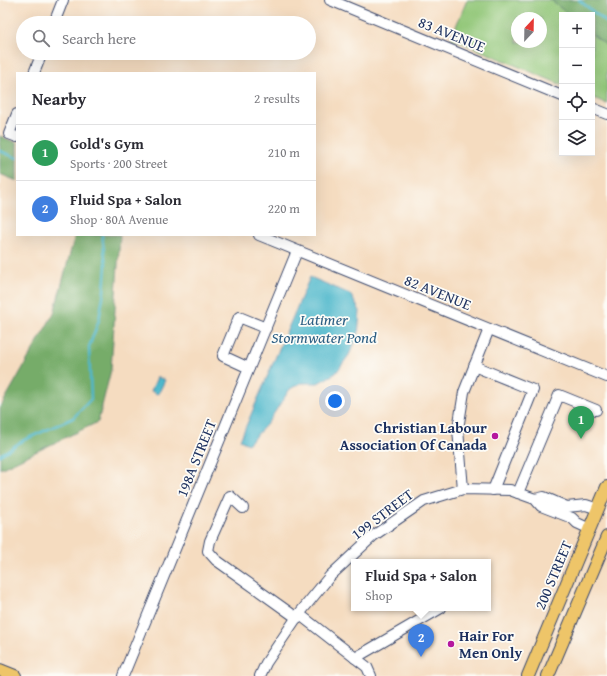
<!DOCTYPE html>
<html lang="en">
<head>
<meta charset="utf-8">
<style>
	:root { --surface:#fff; --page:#f2f2f3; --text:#2b2b33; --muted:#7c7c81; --line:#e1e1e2; --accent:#b5179e }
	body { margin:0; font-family:"Gentium Book Plus",serif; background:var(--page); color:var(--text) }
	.controls { position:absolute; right:12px; top:12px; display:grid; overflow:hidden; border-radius:0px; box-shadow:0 4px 16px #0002 }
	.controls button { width:36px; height:36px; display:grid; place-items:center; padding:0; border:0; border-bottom:1px solid var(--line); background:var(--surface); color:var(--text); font:20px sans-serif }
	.compass { position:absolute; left:511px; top:12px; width:36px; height:36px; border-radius:50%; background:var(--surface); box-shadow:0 4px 16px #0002; rotate:22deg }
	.you { position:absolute; left:335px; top:401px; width:14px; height:14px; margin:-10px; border:3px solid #fff; border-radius:50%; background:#1a73e8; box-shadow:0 0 0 6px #1a73e833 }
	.badge { display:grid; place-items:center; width:26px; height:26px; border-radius:50%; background:var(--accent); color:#fff; font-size:13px; font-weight:700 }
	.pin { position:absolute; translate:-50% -33px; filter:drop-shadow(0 1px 2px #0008) }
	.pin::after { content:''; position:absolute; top:21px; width:14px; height:12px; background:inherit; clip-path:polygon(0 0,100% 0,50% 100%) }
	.popup { position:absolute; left:351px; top:559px; width:140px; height:52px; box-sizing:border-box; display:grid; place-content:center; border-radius:0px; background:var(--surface); filter:drop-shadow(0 1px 3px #0005); font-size:13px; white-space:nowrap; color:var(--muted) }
	.popup b { font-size:15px; color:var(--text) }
	.popup::after { content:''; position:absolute; left:50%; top:100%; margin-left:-8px; border:8px solid transparent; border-top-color:var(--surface) }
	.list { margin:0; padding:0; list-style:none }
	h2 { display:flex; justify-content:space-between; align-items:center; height:52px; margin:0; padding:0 16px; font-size:17px }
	h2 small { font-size:13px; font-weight:400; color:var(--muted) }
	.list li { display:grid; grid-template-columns:26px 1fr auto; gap:12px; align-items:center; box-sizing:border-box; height:56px; padding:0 16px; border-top:1px solid var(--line) }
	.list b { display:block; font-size:15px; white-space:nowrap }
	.list p { margin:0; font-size:13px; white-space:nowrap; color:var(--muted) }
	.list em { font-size:13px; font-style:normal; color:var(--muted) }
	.icon { flex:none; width:22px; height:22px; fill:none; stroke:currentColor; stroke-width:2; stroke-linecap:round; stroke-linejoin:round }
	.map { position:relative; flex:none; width:607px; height:676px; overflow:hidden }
	.search { position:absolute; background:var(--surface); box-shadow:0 4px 16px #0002; left:16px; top:16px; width:300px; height:44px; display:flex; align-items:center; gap:10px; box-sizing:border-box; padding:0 14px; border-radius:22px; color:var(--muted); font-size:15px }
	.panel { position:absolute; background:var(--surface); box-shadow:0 4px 16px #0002; left:16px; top:72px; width:300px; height:164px; border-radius:0px }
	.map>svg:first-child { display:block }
	.green { fill:#93c779; stroke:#577b6c; fill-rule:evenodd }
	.forest { fill:#76ac69; stroke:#486e64 }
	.water { fill:#4eb7cb; stroke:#347394 }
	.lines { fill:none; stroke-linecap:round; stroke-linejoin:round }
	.stream { stroke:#4eb7cb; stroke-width:2.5 }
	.minor-casing { stroke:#3c496d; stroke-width:12 }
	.major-casing { stroke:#3c496d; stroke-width:14 }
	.minor { stroke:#fff; stroke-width:10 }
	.major { stroke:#eec569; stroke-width:12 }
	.poi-dot { fill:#b5179e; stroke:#fdfcf7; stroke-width:1.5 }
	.labels { text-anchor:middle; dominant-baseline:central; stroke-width:3.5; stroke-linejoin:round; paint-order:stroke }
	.street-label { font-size:15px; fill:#1b2f5e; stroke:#fdfcf7 }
	.poi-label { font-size:15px; font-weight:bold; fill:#1b2f5e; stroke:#fdfcf7; text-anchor:end }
	.water-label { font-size:16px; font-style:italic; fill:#2d5f84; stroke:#fdfcf7 }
</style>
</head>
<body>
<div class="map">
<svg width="607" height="676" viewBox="0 0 607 676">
	<rect width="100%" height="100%" fill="#fdfcf7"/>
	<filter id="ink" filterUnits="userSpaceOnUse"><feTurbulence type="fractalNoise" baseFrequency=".025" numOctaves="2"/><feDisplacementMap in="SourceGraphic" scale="8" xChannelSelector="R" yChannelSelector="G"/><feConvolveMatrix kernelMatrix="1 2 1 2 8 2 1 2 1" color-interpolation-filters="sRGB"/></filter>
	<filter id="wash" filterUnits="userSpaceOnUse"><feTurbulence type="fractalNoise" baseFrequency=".012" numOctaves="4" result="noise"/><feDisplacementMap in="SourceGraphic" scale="16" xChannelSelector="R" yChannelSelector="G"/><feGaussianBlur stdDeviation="0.9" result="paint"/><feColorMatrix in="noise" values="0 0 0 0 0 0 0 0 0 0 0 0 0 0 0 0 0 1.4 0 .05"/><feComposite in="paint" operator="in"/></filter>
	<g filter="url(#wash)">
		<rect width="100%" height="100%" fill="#f5dcc0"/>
		<g class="green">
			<path d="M 467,0 L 551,0 L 569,15 L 562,15 L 562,85 L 451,38 ZM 517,18 L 541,18 L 541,42 L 517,42 Z"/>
			<path d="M 592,34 L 607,46 L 607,104 L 592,97 Z"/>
		</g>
		<g class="forest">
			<path d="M 551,0 L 607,0 L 607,46 L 592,34 L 592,15 L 569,15 Z"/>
			<path d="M 0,136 L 17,143 L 17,181 L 0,174 Z"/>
			<path d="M 75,235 L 120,235 L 111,370 L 98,422 L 0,469 L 0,408 L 54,313 Z"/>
		</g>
		<g class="water">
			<path d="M 310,277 L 350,294 L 360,311 L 358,335 L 349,355 L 336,373 L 318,383 L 301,383 L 290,389 L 267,424 L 248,444 L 240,440 Z"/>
			<path d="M 157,377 L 165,380 L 159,393 L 157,394 L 151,391 Z"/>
		</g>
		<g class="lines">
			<g class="stream">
				<path d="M 579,0 L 607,23"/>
				<path d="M 0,151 L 17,158"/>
				<path d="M 0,455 L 24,440 L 73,418 L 91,399 L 89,347 L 99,320 L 104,291 L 106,265 L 102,235"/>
			</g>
		</g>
	</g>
	<g filter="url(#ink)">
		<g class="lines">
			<defs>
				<g id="minor">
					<path d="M 330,0 L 562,96"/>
					<path d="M 54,23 L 63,0"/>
					<path d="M 34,73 L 42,53"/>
					<path d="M 592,108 L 607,114"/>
					<path d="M 17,114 L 9,134 L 17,137"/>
					<path d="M 259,235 L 607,377"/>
					<path d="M 474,366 L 533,390 L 493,490"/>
					<path d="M 249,368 L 223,356 L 239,317 L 266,328"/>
					<path d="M 463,489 L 458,429 L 464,392 L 489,329"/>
					<path d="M 518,493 L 559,395 L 596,410"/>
					<path d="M 535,499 L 544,497 L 567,507 L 586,505 L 598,509"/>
					<path d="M 243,508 L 230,496 L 210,541 L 208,551 L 216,560 L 297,618"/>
					<path d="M 299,614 L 367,667 L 371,676"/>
					<path d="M 355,658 L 441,608"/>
					<path d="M 123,676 L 297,251"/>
					<path d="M 260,676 L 266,663 L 299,614 L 330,576 L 373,536 L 424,501 L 463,489 L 510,490 L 535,499 L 541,506 L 572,518 L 577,523 L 590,529"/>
				</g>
				<g id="major">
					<path d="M 0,670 L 15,676"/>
					<path d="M 528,676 L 607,487"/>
					<path d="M 548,676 L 607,537"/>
				</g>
			</defs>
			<use href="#minor" class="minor-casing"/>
			<use href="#major" class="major-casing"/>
			<use href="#minor" class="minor"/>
			<use href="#major" class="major"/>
		</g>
	</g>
	<g class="poi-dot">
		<circle cx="495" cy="436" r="4"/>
		<circle cx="451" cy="644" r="4"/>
	</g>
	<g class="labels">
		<g class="street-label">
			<text transform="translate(452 34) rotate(22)">83 AVENUE</text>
			<text transform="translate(438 292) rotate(22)">82 AVENUE</text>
			<text transform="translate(196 458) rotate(-68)">198A STREET</text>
			<text transform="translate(382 514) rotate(-37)">199 STREET</text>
			<text transform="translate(553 575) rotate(-67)">200 STREET</text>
		</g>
		<g class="poi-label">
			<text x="487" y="427">Christian Labour<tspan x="487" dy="17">Association Of Canada</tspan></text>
			<text x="459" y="635" text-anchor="start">Hair For<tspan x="459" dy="17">Men Only</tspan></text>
		</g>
		<g class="water-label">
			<text x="324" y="319">Latimer<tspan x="324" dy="18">Stormwater Pond</tspan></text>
		</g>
	</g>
</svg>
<div class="controls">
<button>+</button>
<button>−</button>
<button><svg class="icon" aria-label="locate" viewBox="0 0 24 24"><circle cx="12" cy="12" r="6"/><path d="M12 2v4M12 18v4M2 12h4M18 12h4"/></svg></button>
<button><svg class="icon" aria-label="layers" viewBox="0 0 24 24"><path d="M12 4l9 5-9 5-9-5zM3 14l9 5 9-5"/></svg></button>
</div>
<svg class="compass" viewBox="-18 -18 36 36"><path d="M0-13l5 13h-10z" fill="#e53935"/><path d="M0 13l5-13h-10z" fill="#7c7c81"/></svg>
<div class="you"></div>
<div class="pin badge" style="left:581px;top:439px;background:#2e9e5b">1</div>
<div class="pin badge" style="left:421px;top:657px;background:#3f7fe0">2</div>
<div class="popup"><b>Fluid Spa + Salon</b>Shop</div>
<div class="search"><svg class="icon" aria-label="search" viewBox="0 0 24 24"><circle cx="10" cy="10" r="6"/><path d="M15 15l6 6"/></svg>Search here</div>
<section class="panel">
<h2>Nearby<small>2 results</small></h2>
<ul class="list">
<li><span class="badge" style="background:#2e9e5b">1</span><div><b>Gold's Gym</b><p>Sports · 200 Street</p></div><em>210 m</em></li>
<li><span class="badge" style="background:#3f7fe0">2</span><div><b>Fluid Spa + Salon</b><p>Shop · 80A Avenue</p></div><em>220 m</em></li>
</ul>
</section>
</div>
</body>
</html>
